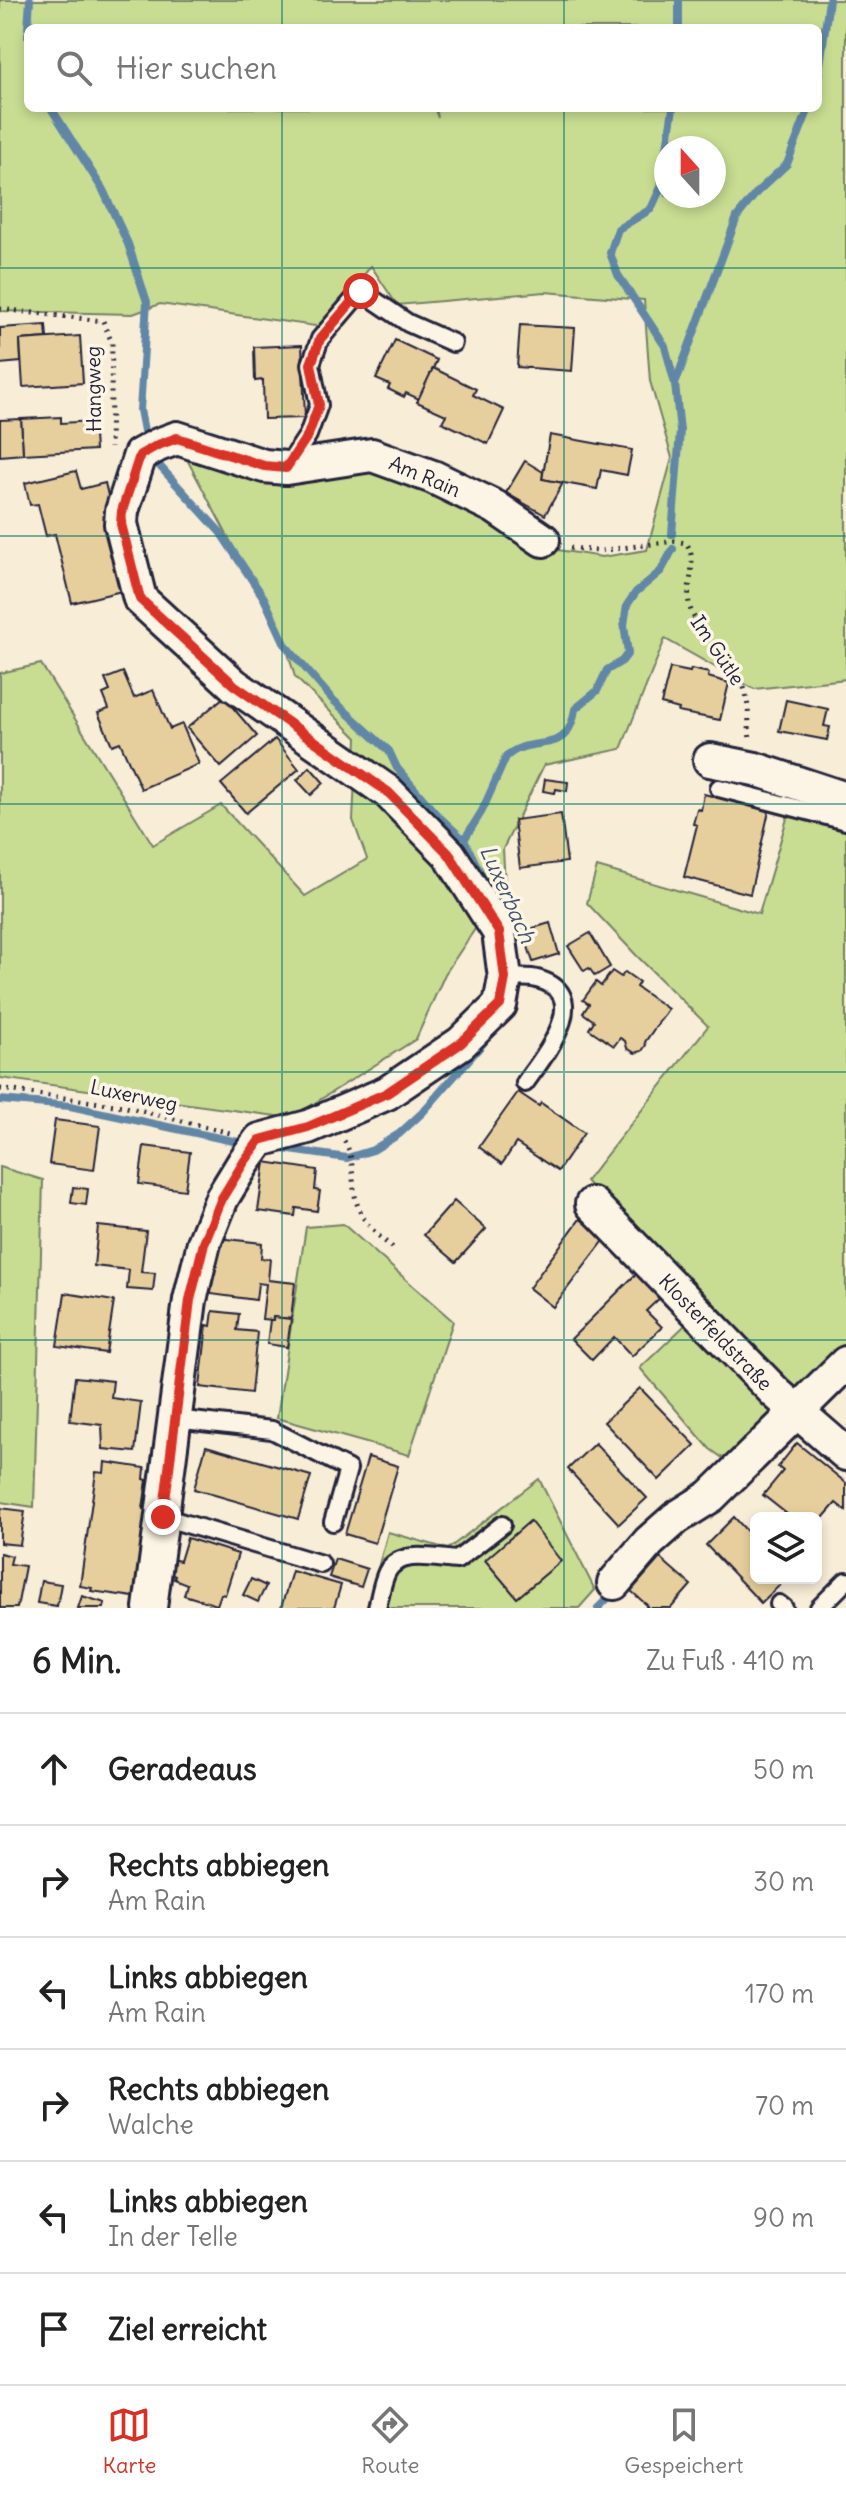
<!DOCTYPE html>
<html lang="de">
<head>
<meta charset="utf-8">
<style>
	:root { --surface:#fff; --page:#f6f6f6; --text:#222; --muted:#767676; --line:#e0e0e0; --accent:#d93025 }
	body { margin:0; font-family:Delius,sans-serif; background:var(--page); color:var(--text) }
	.controls { position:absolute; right:24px; bottom:24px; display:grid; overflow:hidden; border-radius:12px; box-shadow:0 4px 12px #0003 }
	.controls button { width:72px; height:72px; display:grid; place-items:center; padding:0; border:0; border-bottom:2px solid var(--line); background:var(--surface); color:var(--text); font:40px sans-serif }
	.compass { position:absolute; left:654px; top:136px; width:72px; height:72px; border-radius:50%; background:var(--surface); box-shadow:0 4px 12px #0003; rotate:339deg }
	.stop { position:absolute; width:24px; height:24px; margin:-18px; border:6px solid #d93025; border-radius:50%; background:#fff }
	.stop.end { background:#d93025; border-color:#fff; box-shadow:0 2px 8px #0008 }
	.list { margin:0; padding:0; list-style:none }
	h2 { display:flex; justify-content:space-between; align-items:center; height:104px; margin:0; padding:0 32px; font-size:34px }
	h2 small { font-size:26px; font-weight:400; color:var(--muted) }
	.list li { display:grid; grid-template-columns:52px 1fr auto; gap:24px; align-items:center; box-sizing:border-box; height:112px; padding:0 32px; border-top:2px solid var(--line) }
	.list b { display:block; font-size:30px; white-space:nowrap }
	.list p { margin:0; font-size:26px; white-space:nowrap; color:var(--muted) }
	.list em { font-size:26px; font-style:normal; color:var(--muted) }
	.icon { flex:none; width:44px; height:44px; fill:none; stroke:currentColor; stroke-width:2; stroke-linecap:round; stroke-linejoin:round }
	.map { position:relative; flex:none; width:846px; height:1608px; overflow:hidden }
	.search { position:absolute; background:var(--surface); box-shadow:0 4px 12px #0003; left:24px; right:24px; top:24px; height:88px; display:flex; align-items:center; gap:20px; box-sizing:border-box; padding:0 28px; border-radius:12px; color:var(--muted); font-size:30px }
	.sheet { height:776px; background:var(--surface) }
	nav { display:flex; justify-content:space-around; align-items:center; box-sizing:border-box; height:112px; border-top:2px solid var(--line); background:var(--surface); font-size:22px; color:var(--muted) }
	nav a { display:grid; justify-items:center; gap:4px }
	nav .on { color:var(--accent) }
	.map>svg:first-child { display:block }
	.green { fill:#c8dd92; stroke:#758066; stroke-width:2; fill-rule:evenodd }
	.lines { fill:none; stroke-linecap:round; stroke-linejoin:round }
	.stream { stroke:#6287a6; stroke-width:8 }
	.building { fill:#e7cf9d; stroke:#22223b; stroke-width:2 }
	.service-casing { stroke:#22223b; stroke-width:22 }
	.minor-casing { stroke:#22223b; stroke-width:38 }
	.path { stroke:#22223b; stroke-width:5; stroke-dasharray:2 6; stroke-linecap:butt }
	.service { stroke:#fcf5e5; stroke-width:16 }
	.minor { stroke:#fcf5e5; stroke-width:32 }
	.route { stroke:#d93025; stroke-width:10 }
	.grid { fill:none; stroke:#0f766e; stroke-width:2; stroke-opacity:0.55 }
	.labels { text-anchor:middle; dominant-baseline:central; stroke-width:7; stroke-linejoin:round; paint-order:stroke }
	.street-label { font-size:20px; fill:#22223b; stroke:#fcf5e5 }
	.water-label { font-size:22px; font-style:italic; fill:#425470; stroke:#fcf5e5 }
</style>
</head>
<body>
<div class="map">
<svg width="846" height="1608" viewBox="0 0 846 1608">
	<rect width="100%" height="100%" fill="#f8edd7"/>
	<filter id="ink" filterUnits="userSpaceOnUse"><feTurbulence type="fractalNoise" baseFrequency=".0125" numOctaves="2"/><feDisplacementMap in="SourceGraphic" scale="16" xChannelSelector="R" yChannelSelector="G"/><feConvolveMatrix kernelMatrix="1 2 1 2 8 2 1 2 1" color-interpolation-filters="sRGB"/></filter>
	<g filter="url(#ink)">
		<g class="green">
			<path d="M 0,0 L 846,0 L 846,679 L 754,689 L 665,639 L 621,749 L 544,765 L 503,849 L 505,884 L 445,974 L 416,1039 L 291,1118 L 0,1078 L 0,673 L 41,664 L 153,845 L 221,805 L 305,896 L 367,859 L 353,820 L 357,738 L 295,677 L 286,646 L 182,450 L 355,467 L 421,481 L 539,547 L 602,557 L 647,550 L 672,458 L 650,381 L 644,300 L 545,292 L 397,305 L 371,266 L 322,327 L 160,304 L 133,314 L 0,311 ZM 28,28 L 818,28 L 818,108 L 436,108 L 438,118 L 434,108 L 28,108 ZM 666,148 L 714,148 L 714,196 L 666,196 Z"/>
			<path d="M 788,815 L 846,828 L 846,1354 L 731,1464 L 710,1449 L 640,1368 L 703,1308 L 586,1181 L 708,1026 L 637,956 L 587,903 L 597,867 L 759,914 Z"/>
			<path d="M 0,1167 L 43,1180 L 34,1507 L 0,1502 Z"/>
			<path d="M 343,1224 L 453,1321 L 409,1455 L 277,1418 L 306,1227 Z"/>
			<path d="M 539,1479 L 595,1590 L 579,1608 L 367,1608 L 388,1532 L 448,1549 Z"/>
		</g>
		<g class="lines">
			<g class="stream">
				<path d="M 28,28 L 30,0"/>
				<path d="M 679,28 L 679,0"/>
				<path d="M 28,34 L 28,36"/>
				<path d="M 818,80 L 829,0"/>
				<path d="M 51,108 L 103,190 L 128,244 L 147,302 L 140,410 L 146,441"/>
				<path d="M 667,148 L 673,108"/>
				<path d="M 666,154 L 661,187 L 651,209 L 618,229 L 610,253 L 618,275 L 665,346 L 675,384 L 680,431 L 672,534"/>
				<path d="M 675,384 L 737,217 L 757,192 L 787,164 L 809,108"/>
				<path d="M 156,462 L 220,532 L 264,598 L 286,646 L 332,699 L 389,751 L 397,768 L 436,814 L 464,840"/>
				<path d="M 485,882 L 464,840 L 482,811 L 506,757 C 531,732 568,760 575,709 L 597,691 L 607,670 L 622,661 L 628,653 L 624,625 L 627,605 L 636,592 L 661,571 L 673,549"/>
				<path d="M 0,1100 L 70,1106 L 247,1144"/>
				<path d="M 276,1148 L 347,1158 L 373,1150 L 399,1134 L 422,1113 L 484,1042"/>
				<path d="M 598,1608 L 607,1599"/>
			</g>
		</g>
		<g class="building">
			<path d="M 46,325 L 47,338 L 20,340 L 21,362 L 0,364 L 0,328 Z"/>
			<path d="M 520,325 L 575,328 L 572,371 L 517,367 Z"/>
			<path d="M 80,336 L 83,383 L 23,387 L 20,340 Z"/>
			<path d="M 395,340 L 437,360 L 419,399 L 406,393 L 404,397 L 388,389 L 390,385 L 376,379 Z"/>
			<path d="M 302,345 L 305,418 L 264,419 L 263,380 L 255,381 L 254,347 Z"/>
			<path d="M 433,368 L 476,389 L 473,395 L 504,410 L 488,444 L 442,422 L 446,415 L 417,402 Z"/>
			<path d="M 61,417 L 61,423 L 93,421 L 95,450 L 23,454 L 21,419 Z"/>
			<path d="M 21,419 L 23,454 L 0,456 L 0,420 Z"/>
			<path d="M 550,435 L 632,450 L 627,475 L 601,470 L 597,489 L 542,479 Z"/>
			<path d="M 525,461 L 543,472 L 542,479 L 563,483 L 545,515 L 506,493 Z"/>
			<path d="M 76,471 L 81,489 L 105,483 L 130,589 L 72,603 L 55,534 L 46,536 L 38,504 L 30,505 L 25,483 Z"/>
			<path d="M 670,668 L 690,672 L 691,669 L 709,673 L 708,677 L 729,683 L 720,720 L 678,712 L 679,709 L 661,704 Z"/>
			<path d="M 123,672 L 134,698 L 153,690 L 170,729 L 182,724 L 199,764 L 141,789 L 120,742 L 112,745 L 98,713 L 109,709 L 103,694 L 110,691 L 105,679 Z"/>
			<path d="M 224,697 L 257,736 L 221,767 L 187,728 Z"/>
			<path d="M 786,700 L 828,709 L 824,726 L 830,727 L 827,740 L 779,731 Z"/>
			<path d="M 275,739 L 299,769 L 246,813 L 221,784 Z"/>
			<path d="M 310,767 L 324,783 L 311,795 L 297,780 Z"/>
			<path d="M 545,779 L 568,782 L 567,791 L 556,789 L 555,793 L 543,791 Z"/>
			<path d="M 704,794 L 769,811 L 750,894 L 684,877 L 697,825 L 693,824 L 697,809 L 701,810 Z"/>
			<path d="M 561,814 L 567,862 L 520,868 L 514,820 Z"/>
			<path d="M 550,923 L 559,954 L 533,962 L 523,931 Z"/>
			<path d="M 590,933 L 610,967 L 595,976 L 589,968 L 584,971 L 568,946 Z"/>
			<path d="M 612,971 L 621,977 L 625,972 L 639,982 L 636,987 L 668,1009 L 645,1042 L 646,1045 L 642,1051 L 635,1053 L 627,1048 L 625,1041 L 620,1038 L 614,1046 L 589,1029 L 594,1021 L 583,1013 L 589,1004 L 583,1000 L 596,982 L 601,986 Z"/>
			<path d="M 518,1092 L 539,1106 L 541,1103 L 584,1133 L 558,1171 L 516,1143 L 502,1164 L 479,1147 Z"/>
			<path d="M 55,1120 L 100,1126 L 94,1170 L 49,1164 Z"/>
			<path d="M 144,1146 L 190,1152 L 185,1190 L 139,1184 Z"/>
			<path d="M 265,1162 L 317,1170 L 315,1190 L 320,1191 L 317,1211 L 296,1208 L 295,1216 L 258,1211 Z"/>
			<path d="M 73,1187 L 88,1189 L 86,1205 L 71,1203 Z"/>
			<path d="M 454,1201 L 486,1229 L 456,1262 L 424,1235 Z"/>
			<path d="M 580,1219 L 606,1238 L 553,1307 L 529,1288 Z"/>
			<path d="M 98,1226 L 146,1231 L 141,1272 L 155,1273 L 153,1291 L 127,1289 L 129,1270 L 94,1266 Z"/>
			<path d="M 218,1238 L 262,1243 L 261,1258 L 270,1259 L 268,1280 L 295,1283 L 291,1319 L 273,1317 L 273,1320 L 262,1319 L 266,1284 L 258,1283 L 256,1300 L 211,1294 Z"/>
			<path d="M 639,1271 L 663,1295 L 646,1311 L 662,1327 L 632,1356 L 614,1337 L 592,1360 L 571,1339 Z"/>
			<path d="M 65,1293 L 114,1301 L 106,1353 L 57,1346 Z"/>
			<path d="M 213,1311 L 239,1314 L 237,1330 L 257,1332 L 251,1393 L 200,1387 L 207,1325 L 211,1326 Z"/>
			<path d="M 273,1317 L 291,1319 L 287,1347 L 267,1344 L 270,1320 L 273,1320 Z"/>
			<path d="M 75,1377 L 113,1381 L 111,1398 L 141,1402 L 135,1452 L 103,1449 L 102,1425 L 70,1421 Z"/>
			<path d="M 640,1388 L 695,1445 L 659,1480 L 604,1422 Z"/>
			<path d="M 595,1443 L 647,1498 L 619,1524 L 568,1469 Z"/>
			<path d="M 797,1443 L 846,1483 L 846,1511 L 836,1503 L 816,1526 L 816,1518 L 792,1518 L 763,1495 L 783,1471 L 778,1467 Z"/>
			<path d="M 206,1446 L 311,1476 L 298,1519 L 194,1489 Z"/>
			<path d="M 368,1457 L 398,1466 L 375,1543 L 345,1534 Z"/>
			<path d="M 105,1462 L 145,1468 L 144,1479 L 147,1480 L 143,1509 L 146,1509 L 134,1597 L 91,1591 L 92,1588 L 80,1586 L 96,1472 L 104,1473 Z"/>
			<path d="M 0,1508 L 25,1511 L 20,1545 L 0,1543 Z"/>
			<path d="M 734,1517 L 756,1541 L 756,1578 L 787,1578 L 761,1603 L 706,1545 Z"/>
			<path d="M 530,1521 L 561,1561 L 517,1598 L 485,1560 Z"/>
			<path d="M 187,1538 L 238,1554 L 225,1595 L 221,1594 L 217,1605 L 184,1595 L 187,1584 L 174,1579 L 175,1576 L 166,1573 L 171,1559 L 180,1561 Z"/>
			<path d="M 0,1553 L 12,1556 L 10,1564 L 25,1566 L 17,1608 L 0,1608 Z"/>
			<path d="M 660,1558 L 691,1585 L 671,1608 L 646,1608 L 648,1606 L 631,1591 Z"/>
			<path d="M 335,1559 L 367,1569 L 361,1587 L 329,1577 Z"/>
			<path d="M 292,1571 L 341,1585 L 334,1608 L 281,1608 Z"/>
			<path d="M 251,1579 L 266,1586 L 258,1602 L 243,1595 Z"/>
			<path d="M 41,1581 L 61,1584 L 57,1606 L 37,1603 Z"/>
			<path d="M 82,1596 L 105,1603 L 104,1608 L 78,1608 Z"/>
		</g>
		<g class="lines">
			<defs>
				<g id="service">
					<path d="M 287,467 L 308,435 L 319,405 L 311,364 L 320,339 L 361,291 L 408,323 L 453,343"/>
					<path d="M 719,788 L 846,821"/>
					<path d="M 505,978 C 515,978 528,976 537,979 C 596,994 543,1057 525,1083"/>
					<path d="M 175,1419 L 272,1430 L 348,1469 L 333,1522"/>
					<path d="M 163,1517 L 321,1564"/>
					<path d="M 779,1604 L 784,1608"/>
					<path d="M 377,1608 C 380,1596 382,1582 387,1572 C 400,1548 436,1559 457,1560 L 502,1525"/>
					<path d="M 819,1608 L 846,1581"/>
				</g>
				<g id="minor">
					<path d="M 710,760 L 755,769 L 846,799"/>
					<path d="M 592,1204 L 776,1393 L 846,1454"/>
					<path d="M 614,1583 L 649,1542 L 676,1518 L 711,1496 L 846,1363"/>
					<path d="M 150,1608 L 190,1300 L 204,1243 L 222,1198 L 244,1162 L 260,1140 L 308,1127 L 387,1093 L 461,1043 L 500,1005 L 505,978 L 499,932 L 449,854 L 388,792 L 234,685 L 140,599 L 121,524 L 122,511 L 140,455 L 158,445 L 177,438 L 264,466 L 286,468 L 372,455 L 433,477 L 495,507 L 543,540"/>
				</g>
			</defs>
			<use href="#service" class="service-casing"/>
			<use href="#minor" class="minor-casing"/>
			<g class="path">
				<path d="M 0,309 L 103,321 L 112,343 L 110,448"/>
				<path d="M 570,548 L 599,551 L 675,541 L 686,543 C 699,561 686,583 689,603 C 694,631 729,654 741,680 C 750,698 748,721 750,741"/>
				<path d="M 0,1089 L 122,1106 L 230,1133"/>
				<path d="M 344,1141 C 352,1153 352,1166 353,1179 C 355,1214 367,1227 393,1248"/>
			</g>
			<use href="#service" class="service"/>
			<use href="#minor" class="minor"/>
		</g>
	</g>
	<g class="lines" filter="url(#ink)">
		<path class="route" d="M 163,1517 L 190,1300 L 204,1243 L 222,1198 L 244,1162 L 260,1140 L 308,1127 L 387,1093 L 461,1043 L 500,1005 L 505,978 L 499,932 L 449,854 L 388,792 L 234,685 L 140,599 L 121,524 L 122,511 L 140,455 L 158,445 L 177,438 L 264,466 L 286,468 L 308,435 L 319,405 L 311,364 L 320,339 L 361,291"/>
	</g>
	<path class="grid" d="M 282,0 L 282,28M 564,0 L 564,28M 282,108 L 282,1608M 564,108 L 564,1608M 0,268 L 846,268M 0,536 L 846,536M 0,804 L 846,804M 0,1072 L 846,1072M 0,1340 L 846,1340"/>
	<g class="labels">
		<g class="street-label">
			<text transform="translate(93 389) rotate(-91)">Hangweg</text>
			<text transform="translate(425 476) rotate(23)">Am Rain</text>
			<text transform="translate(718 650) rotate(56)">Im Gütle</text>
			<text transform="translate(134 1095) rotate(12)">Luxerweg</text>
			<text transform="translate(716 1332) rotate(46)">Klosterfeldstraße</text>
		</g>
		<g class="water-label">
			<text transform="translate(508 894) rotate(66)">Luxerbach</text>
		</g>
	</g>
</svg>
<div class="controls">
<button><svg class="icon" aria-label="layers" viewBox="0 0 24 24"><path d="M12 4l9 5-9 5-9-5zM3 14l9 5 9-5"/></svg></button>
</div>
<svg class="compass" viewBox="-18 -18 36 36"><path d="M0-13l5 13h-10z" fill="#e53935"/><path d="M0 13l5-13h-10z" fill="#767676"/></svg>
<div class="stop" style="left:361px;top:291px"></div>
<div class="stop end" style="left:163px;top:1517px"></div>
<div class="search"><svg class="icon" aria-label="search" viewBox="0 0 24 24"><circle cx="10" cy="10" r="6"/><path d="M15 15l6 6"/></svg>Hier suchen</div>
</div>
<section class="sheet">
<h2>6 Min.<small>Zu Fuß · 410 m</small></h2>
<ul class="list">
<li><svg class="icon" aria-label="ahead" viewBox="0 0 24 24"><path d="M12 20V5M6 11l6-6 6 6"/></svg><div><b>Geradeaus</b></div><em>50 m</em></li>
<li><svg class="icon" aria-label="right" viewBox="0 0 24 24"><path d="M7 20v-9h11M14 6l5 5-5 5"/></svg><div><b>Rechts abbiegen</b><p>Am Rain</p></div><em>30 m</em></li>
<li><svg class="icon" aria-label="left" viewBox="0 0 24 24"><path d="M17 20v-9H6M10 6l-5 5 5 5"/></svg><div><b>Links abbiegen</b><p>Am Rain</p></div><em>170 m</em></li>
<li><svg class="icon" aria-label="right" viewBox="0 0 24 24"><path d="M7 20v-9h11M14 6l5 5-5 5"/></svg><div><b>Rechts abbiegen</b><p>Walche</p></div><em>70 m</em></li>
<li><svg class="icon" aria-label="left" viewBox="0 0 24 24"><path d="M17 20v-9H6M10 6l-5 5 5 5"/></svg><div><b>Links abbiegen</b><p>In der Telle</p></div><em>90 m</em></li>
<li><svg class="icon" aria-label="arrive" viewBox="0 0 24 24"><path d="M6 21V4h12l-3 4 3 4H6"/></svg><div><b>Ziel erreicht</b></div></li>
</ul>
</section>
<nav>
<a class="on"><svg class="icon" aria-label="map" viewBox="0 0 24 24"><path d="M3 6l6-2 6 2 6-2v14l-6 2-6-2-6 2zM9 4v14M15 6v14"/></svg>Karte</a>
<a><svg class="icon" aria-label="directions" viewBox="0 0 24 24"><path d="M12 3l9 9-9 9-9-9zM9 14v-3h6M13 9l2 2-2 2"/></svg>Route</a>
<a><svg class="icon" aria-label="saved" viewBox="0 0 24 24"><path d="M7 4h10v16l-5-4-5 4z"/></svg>Gespeichert</a>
</nav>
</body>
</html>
